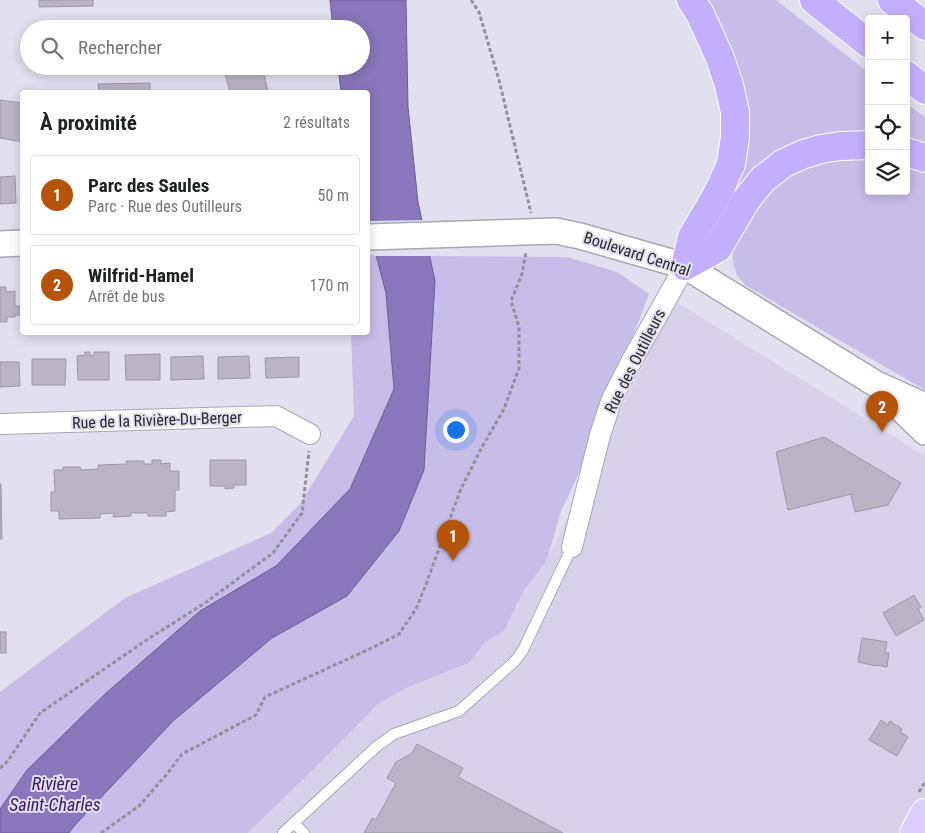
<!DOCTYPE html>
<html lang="fr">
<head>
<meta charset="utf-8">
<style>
	:root { --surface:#fff; --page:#f6f6f6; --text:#202124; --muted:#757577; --line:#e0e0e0; --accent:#b45309 }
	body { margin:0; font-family:"Roboto Condensed",sans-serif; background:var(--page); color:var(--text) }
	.controls { position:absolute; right:15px; top:15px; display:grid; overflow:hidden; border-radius:5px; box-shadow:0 2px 12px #0003 }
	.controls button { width:45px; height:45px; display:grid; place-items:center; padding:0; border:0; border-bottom:1px solid var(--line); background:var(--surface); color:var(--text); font:25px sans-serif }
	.you { position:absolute; left:455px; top:429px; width:18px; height:18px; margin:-12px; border:4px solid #fff; border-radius:50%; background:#1a73e8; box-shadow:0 0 0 8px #1a73e833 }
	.badge { display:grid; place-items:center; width:32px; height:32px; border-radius:50%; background:var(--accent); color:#fff; font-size:16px; font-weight:700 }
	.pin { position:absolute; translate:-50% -41px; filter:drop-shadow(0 1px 2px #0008) }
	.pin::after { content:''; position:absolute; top:26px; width:18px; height:15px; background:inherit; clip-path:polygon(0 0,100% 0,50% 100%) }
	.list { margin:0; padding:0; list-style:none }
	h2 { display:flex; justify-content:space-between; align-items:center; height:65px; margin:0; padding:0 20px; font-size:21px }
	h2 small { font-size:16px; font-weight:400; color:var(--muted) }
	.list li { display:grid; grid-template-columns:32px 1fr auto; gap:15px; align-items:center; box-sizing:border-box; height:80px; margin:0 10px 10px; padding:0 10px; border:1px solid var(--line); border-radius:5px }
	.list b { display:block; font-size:19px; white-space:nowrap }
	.list p { margin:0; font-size:16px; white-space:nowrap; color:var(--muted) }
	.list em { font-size:16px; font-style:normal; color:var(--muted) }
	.icon { flex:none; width:28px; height:28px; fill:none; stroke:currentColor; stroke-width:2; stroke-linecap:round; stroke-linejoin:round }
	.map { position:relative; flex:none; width:925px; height:833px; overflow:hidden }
	.search { position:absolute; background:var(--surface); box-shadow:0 2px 12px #0003; left:20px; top:20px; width:350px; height:55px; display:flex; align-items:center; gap:12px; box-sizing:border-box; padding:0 18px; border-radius:28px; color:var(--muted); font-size:19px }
	.panel { position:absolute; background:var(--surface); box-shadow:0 2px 12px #0003; left:20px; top:90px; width:350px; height:245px; border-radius:5px }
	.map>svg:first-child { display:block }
	.built { fill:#d7d1e9 }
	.green { fill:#c7bde9 }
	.water { fill:#8976bb; stroke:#6d5f91 }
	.pier { fill:#e2dfef }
	.building { fill:#b9b5c5; stroke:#9c98a7 }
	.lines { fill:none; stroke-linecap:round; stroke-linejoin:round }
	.service-casing { stroke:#a9a6b5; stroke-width:12 }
	.minor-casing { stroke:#a9a6b5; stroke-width:22 }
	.tertiary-casing { stroke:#a9a6b5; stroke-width:28 }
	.primary-casing { stroke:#fff; stroke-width:30 }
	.motorway-casing { stroke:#fff; stroke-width:30 }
	.path { stroke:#93909c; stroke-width:3; stroke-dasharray:4 2.5; stroke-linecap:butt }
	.service { stroke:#fff; stroke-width:10 }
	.minor { stroke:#fff; stroke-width:20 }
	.tertiary { stroke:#fff; stroke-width:25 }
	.primary { stroke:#dccffe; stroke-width:28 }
	.motorway { stroke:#c4affe; stroke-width:28 }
	.labels { text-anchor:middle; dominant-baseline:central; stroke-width:4; stroke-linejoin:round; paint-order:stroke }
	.street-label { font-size:16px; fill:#2b292f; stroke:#e2dfef }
	.water-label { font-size:18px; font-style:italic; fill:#381769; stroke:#e2dfef }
</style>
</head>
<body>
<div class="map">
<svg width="925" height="833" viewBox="0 0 925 833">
	<rect width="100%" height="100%" fill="#e2dfef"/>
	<path class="built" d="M 675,301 L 925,456 L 925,798 L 907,833 L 247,833 L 255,826 L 322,761 L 378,704 L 406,688 L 469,663 L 547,560 Z"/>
	<g class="green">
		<path d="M 705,0 L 776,0 L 869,73 L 869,138 L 741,194 L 733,189 Z"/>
		<path d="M 906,103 L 925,117 L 925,150 L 906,144 Z"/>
		<path d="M 869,156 L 869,191 L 906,191 L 906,163 L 925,170 L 925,390 L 745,285 L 737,275 L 733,263 L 732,248 L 764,193 L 801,165 Z"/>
		<path d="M 380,254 L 391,292 L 398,389 L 353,491 L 279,569 L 0,819 L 0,692 L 125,598 L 271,533 L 300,504 L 354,416 L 351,333 L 368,332 L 368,255 Z"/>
		<path d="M 426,256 L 567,257 L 617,272 L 649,294 L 587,456 L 561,511 L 547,560 L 522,593 L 504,631 L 485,642 L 469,663 L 406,688 L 378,704 L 322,761 L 255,826 L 247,833 L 62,833 L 171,716 L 275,629 L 344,592 Z"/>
	</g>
	<path class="water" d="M 330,0 L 406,0 L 408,107 L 418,202 L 435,281 L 424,470 L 399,531 L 347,596 L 272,638 L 173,721 L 75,825 L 69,833 L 0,833 L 0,809 L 27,770 L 105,694 L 200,611 L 276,566 L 350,489 L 394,389 L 386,293 L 368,225 L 368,92 L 341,92 L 338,66 L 361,66 L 361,29 L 333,29 Z"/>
	<path class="pier" d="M 424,220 L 432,256 L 374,256 L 368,235 L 368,221 Z"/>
	<g class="building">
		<path d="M 39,0 L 93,0 L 93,6 L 39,7 Z"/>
		<path d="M 223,66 L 262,66 L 268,92 L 230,92 Z"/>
		<path d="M 150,83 L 150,92 L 99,92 L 98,84 Z"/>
		<path d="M 0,100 L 22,103 L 22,142 L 0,138 Z"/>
		<path d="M 15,176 L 16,203 L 0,204 L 0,177 Z"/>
		<path d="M 0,287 L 6,287 L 6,292 L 15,291 L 15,306 L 20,306 L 20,315 L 15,315 L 15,317 L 7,317 L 7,322 L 0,322 Z"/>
		<path d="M 85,352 L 90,352 L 90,356 L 94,355 L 94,352 L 109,352 L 109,380 L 78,380 L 77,356 L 85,355 Z"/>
		<path d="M 160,354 L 160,380 L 126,380 L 125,355 Z"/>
		<path d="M 203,356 L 204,379 L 171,380 L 171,357 Z"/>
		<path d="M 249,356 L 250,378 L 218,379 L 218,357 Z"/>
		<path d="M 299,357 L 299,377 L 266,378 L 265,358 Z"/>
		<path d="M 32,359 L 66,359 L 65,385 L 32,385 Z"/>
		<path d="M 0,362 L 19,362 L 20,386 L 0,387 Z"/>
		<path d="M 824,437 L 901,483 L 888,505 L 855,512 L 851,494 L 788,510 L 776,452 Z"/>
		<path d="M 152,460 L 161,460 L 161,464 L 170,463 L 170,471 L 179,471 L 179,490 L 175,490 L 175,511 L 166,512 L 166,516 L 148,516 L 148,513 L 131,513 L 131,516 L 113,517 L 114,513 L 100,514 L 100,518 L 59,519 L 59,511 L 51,511 L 51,492 L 55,492 L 54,470 L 63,470 L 63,467 L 80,467 L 81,470 L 98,469 L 98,465 L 127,464 L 126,461 L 144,461 L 144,464 L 152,464 Z"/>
		<path d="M 210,460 L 246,460 L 246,485 L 234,485 L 234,488 L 225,489 L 225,486 L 210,486 Z"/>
		<path d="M 0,484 L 1,484 L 2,539 L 0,539 Z"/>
		<path d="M 914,595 L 921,607 L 918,609 L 924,620 L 896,636 L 883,613 Z"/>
		<rect x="0" y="632" width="6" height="21"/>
		<path d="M 862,638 L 887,642 L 885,653 L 889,653 L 887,667 L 876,665 L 876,666 L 858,662 Z"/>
		<path d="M 881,720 L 888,725 L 890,721 L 902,729 L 900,732 L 908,737 L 897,756 L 869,740 Z"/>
		<path d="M 417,744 L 463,768 L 458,777 L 563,833 L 364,833 L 372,818 L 376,820 L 396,783 L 387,778 L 396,762 L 412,753 Z"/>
	</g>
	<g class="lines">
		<defs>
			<g id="service">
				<path d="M 294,823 L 304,833"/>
				<path d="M 283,833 L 376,747 L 394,734 L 459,711 L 515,661 L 523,650 L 572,547"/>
			</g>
			<g id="minor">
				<path d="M 0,424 L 276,416 L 310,434"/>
				<path d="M 572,547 L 600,435 L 612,399 L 631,362 L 685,266"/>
			</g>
			<g id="tertiary">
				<path d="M 368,237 L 556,231 L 580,236 L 685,266 L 876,384 L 925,406"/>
				<path d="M 0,244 L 22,243"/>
				<path d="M 888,396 L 925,432"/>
			</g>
			<path id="primary" d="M 914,833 L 925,813"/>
			<g id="motorway">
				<path d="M 814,0 L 869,44"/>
				<path d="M 892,0 L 925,26"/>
				<path d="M 906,75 L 925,90"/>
				<path d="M 906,152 L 925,158"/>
				<path d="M 685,266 L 692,237 L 719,191 L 731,164 L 735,137 L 735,112 L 729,85 L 720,58 L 700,14 L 691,0"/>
				<path d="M 685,266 L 718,248 L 746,200 L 763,179 L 784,163 L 804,154 L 821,149 L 840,146 L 869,145"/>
			</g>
		</defs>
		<use href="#service" class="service-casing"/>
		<use href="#minor" class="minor-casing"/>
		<use href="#tertiary" class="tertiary-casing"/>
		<use href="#primary" class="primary-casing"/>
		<use href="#motorway" class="motorway-casing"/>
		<g class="path">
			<path d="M 471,0 L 479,12 L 499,80 L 531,213"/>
			<path d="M 0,768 L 7,762 L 40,713 L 148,639 L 205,603 L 273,553 L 302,513 L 309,451"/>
			<path d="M 919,792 L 925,782"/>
			<path d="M 101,833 L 139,806 L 167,774 L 182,754 L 256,715 L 265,697 L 374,647 L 399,634 L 416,609 L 425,587 L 460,491 L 482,447 L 504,409 L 519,368 L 519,327 L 511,301 L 522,274 L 526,252"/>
		</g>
		<use href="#service" class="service"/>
		<use href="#minor" class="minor"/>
		<use href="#tertiary" class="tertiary"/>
		<use href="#primary" class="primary"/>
		<use href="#motorway" class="motorway"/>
	</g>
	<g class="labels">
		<g class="street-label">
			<text transform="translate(637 254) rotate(18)">Boulevard Central</text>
			<text transform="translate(635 361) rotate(-63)">Rue des Outilleurs</text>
			<text transform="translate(157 420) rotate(-2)">Rue de la Rivière-Du-Berger</text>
		</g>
		<g class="water-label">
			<text x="55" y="783">Rivière<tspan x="55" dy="21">Saint-Charles</tspan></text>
		</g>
	</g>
</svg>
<div class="controls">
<button>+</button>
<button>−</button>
<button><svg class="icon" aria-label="locate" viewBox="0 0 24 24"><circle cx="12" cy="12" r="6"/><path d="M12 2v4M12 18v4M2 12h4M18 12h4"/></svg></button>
<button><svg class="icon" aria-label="layers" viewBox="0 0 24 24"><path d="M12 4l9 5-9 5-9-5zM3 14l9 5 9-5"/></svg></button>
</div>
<div class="you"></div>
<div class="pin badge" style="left:453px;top:561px">1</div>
<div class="pin badge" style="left:882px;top:432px">2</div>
<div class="search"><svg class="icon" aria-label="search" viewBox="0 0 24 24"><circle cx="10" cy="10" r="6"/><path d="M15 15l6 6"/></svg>Rechercher</div>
<section class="panel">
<h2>À proximité<small>2 résultats</small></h2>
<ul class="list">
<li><span class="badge">1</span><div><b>Parc des Saules</b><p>Parc · Rue des Outilleurs</p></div><em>50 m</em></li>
<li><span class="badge">2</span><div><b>Wilfrid-Hamel</b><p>Arrêt de bus</p></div><em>170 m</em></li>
</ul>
</section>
</div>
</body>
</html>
